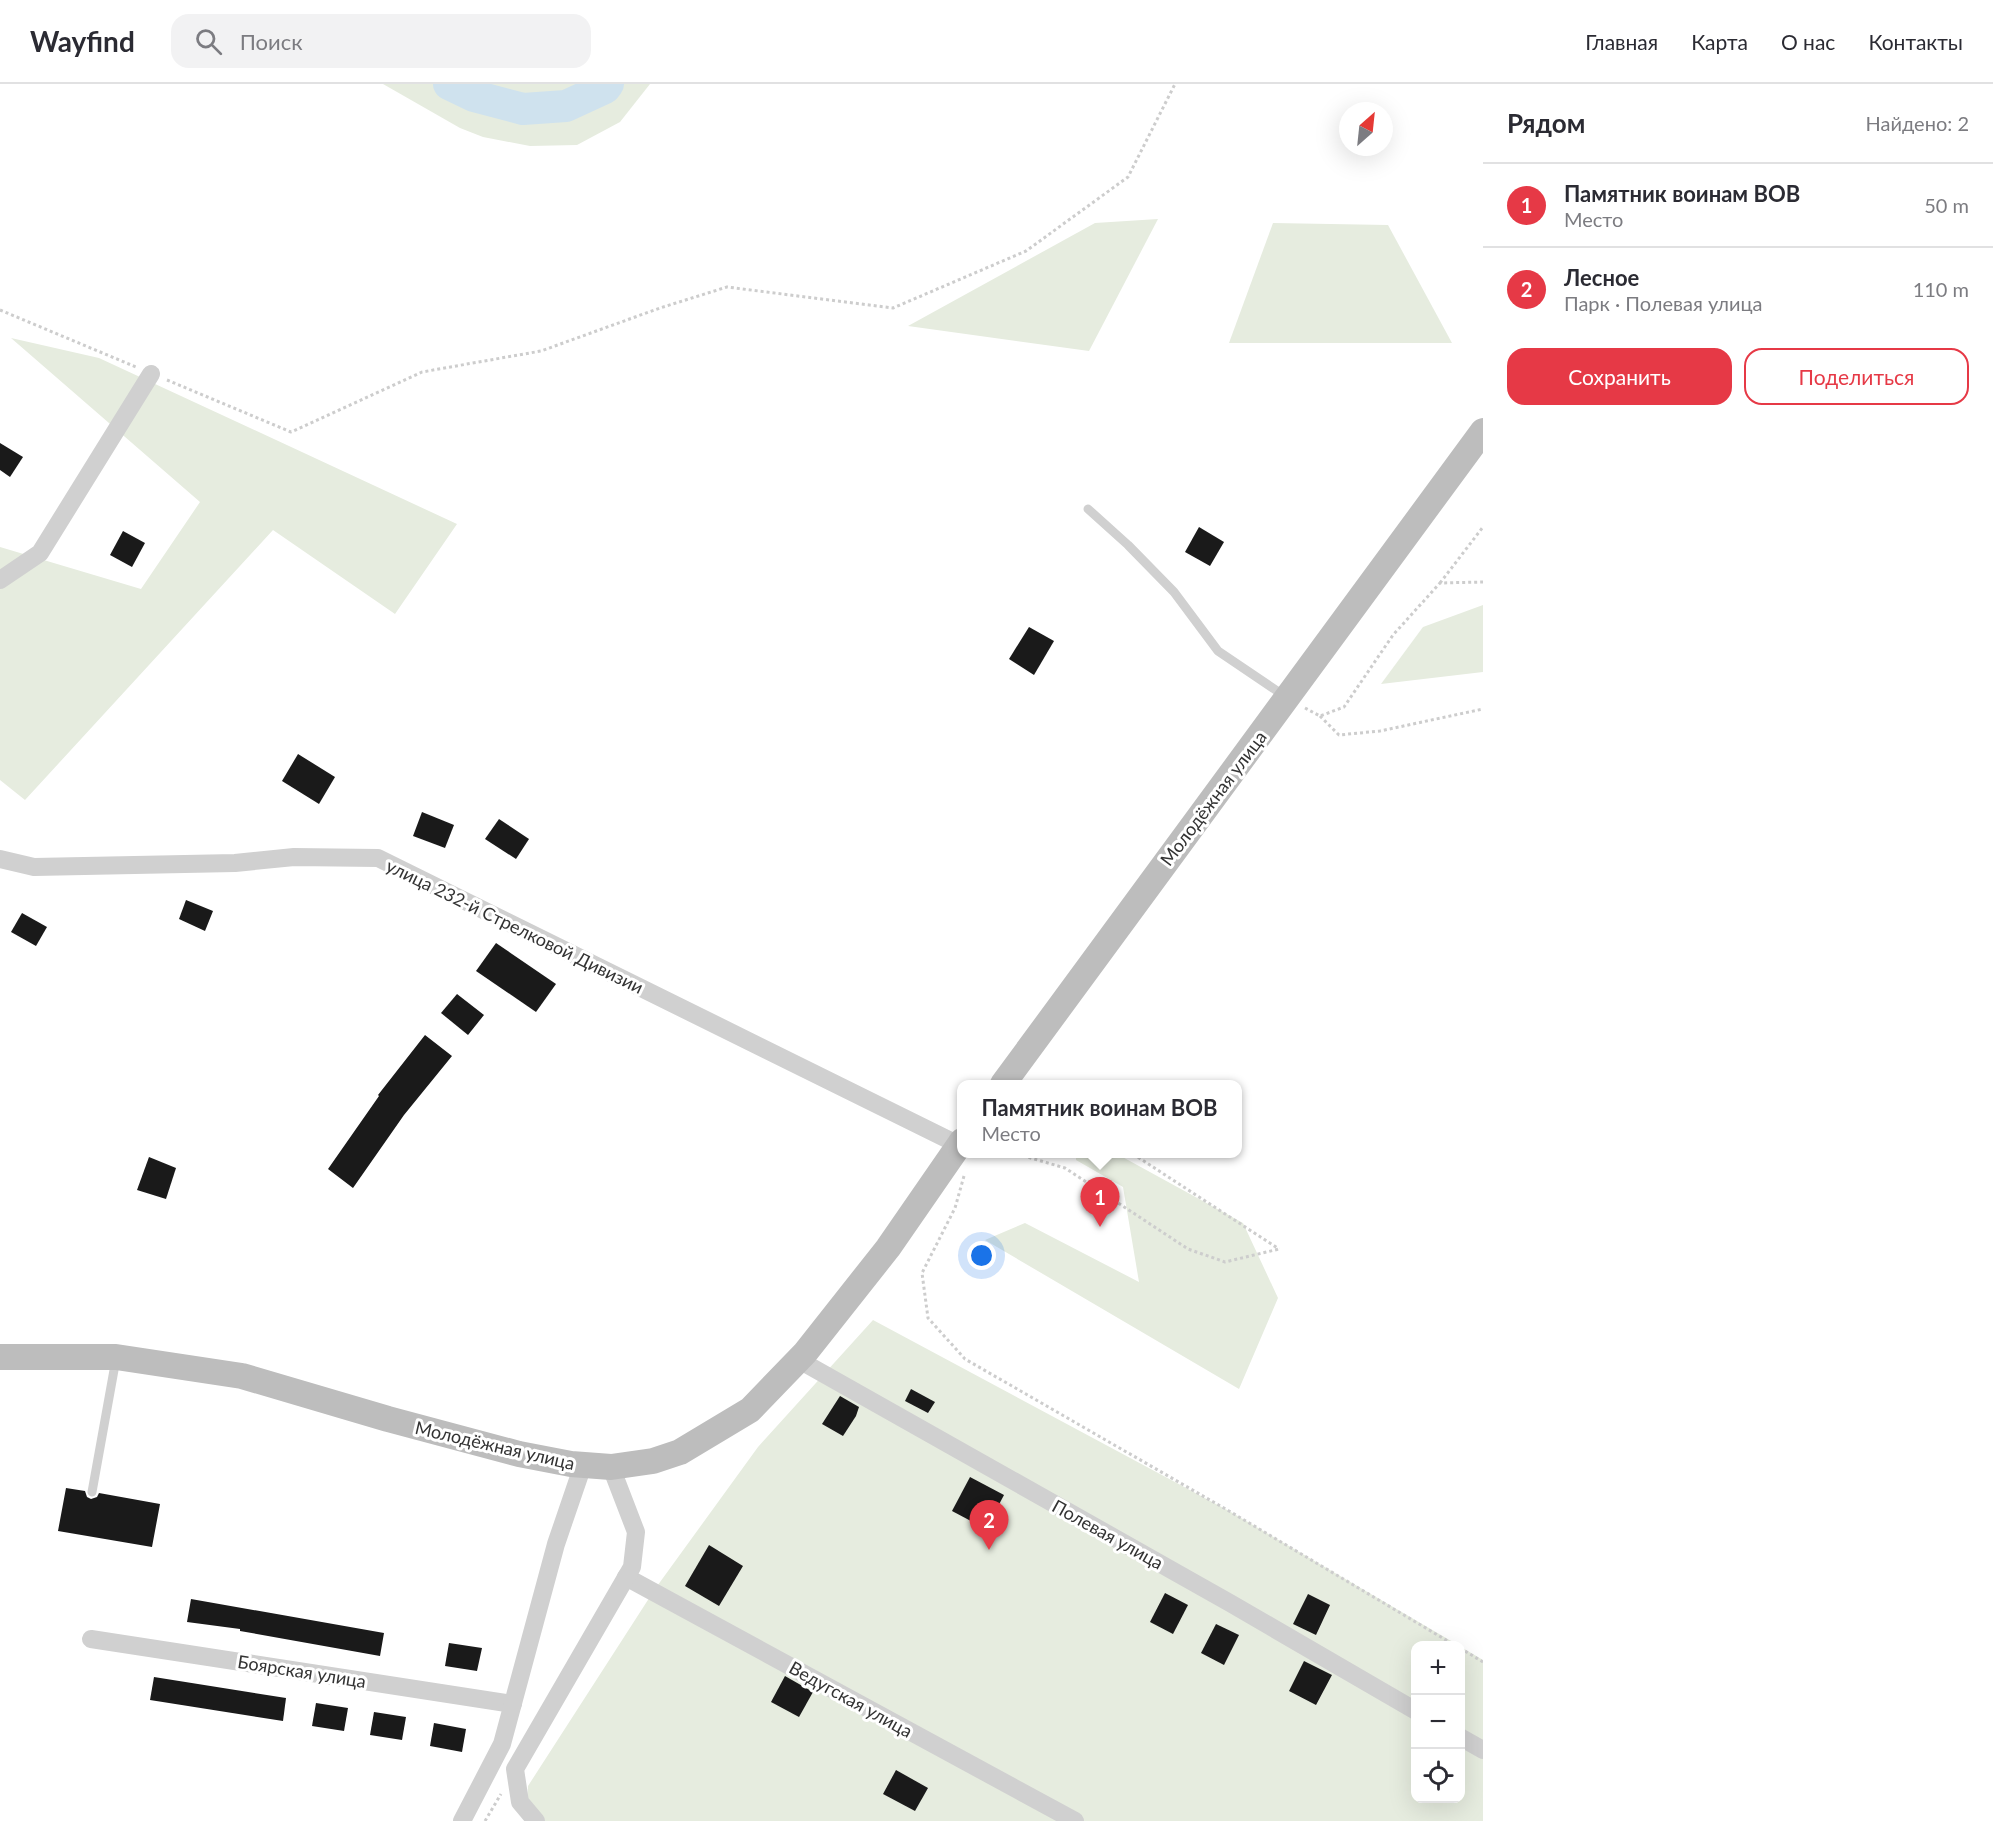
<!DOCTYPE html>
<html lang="ru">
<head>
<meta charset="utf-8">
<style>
	:root { --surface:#fff; --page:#f2f2f3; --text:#2b2b33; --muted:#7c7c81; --line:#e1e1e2; --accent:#e63946 }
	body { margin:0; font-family:Lato,sans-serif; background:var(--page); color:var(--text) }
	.controls { position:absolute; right:18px; bottom:18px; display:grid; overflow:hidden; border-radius:12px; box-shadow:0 6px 24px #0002 }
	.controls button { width:54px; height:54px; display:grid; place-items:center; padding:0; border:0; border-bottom:2px solid var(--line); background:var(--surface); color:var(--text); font:30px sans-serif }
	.compass { position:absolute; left:1339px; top:18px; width:54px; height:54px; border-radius:50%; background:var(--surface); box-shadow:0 6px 24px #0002; rotate:27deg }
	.you { position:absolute; left:982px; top:1172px; width:21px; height:21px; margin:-15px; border:4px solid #fff; border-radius:50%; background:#1a73e8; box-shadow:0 0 0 9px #1a73e833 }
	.badge { display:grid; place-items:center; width:39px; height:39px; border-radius:50%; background:var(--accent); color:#fff; font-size:20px; font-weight:700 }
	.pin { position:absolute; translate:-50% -50px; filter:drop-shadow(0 2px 3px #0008) }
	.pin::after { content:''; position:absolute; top:32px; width:21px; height:18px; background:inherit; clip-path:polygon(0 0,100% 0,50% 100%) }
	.popup { position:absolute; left:957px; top:996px; width:285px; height:78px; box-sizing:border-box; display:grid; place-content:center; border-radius:12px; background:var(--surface); filter:drop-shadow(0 2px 4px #0005); font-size:20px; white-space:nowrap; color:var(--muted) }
	.popup b { font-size:22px; color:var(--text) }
	.popup::after { content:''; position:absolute; left:50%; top:100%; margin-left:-12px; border:12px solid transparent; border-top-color:var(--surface) }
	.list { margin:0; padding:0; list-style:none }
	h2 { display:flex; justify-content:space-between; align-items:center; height:78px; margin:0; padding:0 24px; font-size:26px }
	h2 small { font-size:20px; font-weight:400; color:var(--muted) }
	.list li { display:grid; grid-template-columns:39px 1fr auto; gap:18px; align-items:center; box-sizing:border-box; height:84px; padding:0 24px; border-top:2px solid var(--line) }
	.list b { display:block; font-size:22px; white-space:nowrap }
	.list p { margin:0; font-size:20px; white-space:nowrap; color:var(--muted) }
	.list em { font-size:20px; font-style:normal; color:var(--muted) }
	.actions { display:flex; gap:12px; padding:18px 24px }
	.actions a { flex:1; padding:14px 0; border:2px solid var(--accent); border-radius:18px; text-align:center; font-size:21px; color:var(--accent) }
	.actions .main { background:var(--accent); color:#fff }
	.icon { flex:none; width:33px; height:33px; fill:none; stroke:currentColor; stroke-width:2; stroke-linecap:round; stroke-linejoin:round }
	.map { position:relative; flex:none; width:1483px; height:1737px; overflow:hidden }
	header { display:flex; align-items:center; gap:36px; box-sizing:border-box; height:84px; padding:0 30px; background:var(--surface); border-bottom:2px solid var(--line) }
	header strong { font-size:28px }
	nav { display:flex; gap:33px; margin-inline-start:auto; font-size:21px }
	.search { width:420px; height:54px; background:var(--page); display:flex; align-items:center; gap:15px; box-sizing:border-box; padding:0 21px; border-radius:18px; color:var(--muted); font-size:22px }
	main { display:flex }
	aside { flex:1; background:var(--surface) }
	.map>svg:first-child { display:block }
	.green { fill:#e6ecdf }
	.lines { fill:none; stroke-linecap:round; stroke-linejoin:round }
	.river { stroke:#cfe2ee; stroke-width:32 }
	.building { fill:#1a1a1a }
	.path { stroke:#cdcdcd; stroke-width:3; stroke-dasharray:3 3; stroke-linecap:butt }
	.lane { stroke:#d0d0d0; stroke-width:9 }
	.street { stroke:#d0d0d0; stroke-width:18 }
	.secondary { stroke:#bdbdbd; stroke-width:26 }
	.labels { text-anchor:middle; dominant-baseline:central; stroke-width:6; stroke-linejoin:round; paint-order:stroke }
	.street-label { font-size:18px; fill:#333; stroke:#fff }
</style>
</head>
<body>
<header>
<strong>Wayfind</strong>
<div class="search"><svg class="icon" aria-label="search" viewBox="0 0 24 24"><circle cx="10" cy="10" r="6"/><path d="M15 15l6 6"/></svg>Поиск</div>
<nav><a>Главная</a><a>Карта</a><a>О нас</a><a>Контакты</a></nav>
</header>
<main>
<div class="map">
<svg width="1483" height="1737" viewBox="0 0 1483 1737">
	<rect width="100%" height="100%" fill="#fff"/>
	<g class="green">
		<path d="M 383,0 L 650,0 L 620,38 L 577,61 L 530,62 L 483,53 L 460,44 Z"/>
		<path d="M 1158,135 L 1089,267 L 908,242 L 1095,139 Z"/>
		<path d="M 1273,139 L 1388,141 L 1452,259 L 1229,259 Z"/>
		<path d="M 11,254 L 99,274 L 457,440 L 395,530 L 273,446 L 25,716 L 0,696 L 0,463 L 141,505 L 200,418 Z"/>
		<path d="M 1483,521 L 1483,588 L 1381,600 L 1423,543 Z"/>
		<path d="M 1076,1070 L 1117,1070 L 1243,1139 L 1278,1214 L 1239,1305 L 985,1156 L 1025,1139 L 1139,1198 L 1123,1103 L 1076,1076 Z"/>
		<path d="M 873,1236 L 1229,1427 L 1458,1561 L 1416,1562 L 1416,1714 L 1460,1714 L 1461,1563 L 1483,1576 L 1483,1737 L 526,1737 L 528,1702 L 655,1505 L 758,1363 Z"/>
	</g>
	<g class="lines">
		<path class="river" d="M 449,0 L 474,12 L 523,25 L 566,22 L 605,4 L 608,0"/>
	</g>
	<g class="building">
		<path d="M 0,359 L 23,373 L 10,393 L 0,386 Z"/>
		<path d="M 1199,443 L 1224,458 L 1210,482 L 1185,468 Z"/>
		<path d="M 123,447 L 145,459 L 132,483 L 110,471 Z"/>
		<path d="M 1029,543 L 1054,557 L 1034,591 L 1009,575 Z"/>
		<path d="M 298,670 L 335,693 L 319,720 L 282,697 Z"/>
		<path d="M 422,728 L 454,741 L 445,764 L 413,752 Z"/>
		<path d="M 499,735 L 529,755 L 516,775 L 485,755 Z"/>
		<path d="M 186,816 L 213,827 L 205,847 L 179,835 Z"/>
		<path d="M 22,829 L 47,843 L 36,862 L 11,848 Z"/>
		<path d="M 496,859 L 556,900 L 536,928 L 476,887 Z"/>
		<path d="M 457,910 L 484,931 L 468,951 L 441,929 Z"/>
		<path d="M 425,951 L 452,972 L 404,1031 L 353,1104 L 328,1085 L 379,1012 L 378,1011 Z"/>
		<path d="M 149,1073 L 176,1084 L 166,1115 L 137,1106 Z"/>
		<path d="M 911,1305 L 935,1318 L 928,1329 L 905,1317 Z"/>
		<path d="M 840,1312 L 859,1323 L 856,1332 L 843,1352 L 822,1340 Z"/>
		<path d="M 970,1393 L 1004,1411 L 986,1445 L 952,1427 Z"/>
		<path d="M 66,1404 L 85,1407 L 87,1413 L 91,1415 L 97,1413 L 99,1409 L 160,1420 L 152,1463 L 58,1447 Z"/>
		<path d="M 709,1461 L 743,1482 L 719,1522 L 685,1502 Z"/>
		<path d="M 1165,1509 L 1188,1521 L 1173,1550 L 1150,1538 Z"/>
		<path d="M 1308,1510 L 1330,1521 L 1316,1551 L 1293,1540 Z"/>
		<path d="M 191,1515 L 384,1549 L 380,1572 L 240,1547 L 240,1545 L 187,1538 Z"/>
		<path d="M 1216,1540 L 1239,1551 L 1224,1581 L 1201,1569 Z"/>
		<path d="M 449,1559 L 482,1564 L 477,1587 L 445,1582 Z"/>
		<path d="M 1304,1577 L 1332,1591 L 1316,1621 L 1289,1607 Z"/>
		<path d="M 785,1592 L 813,1608 L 799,1633 L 771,1618 Z"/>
		<path d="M 154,1593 L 286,1614 L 283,1637 L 150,1616 Z"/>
		<path d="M 316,1619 L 348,1624 L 344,1647 L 312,1642 Z"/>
		<path d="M 374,1628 L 406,1633 L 402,1656 L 370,1651 Z"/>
		<path d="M 434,1639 L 466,1645 L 462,1668 L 430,1662 Z"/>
		<path d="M 896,1686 L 928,1704 L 915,1727 L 883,1710 Z"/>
	</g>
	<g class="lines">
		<g class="path">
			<path d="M 0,226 L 136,283"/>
			<path d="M 167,296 L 291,348 L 422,288 L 541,267 L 660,224 L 727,203 L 893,224 L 1026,167 L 1128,93 L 1175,0"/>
			<path d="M 1440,499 L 1483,443"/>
			<path d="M 1305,624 L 1320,632 L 1344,623 L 1393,551 L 1440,499 L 1483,498"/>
			<path d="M 1320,632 L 1339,651 L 1380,647 L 1483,625"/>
			<path d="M 1017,1070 L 1065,1084 L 1188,1165 L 1225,1178 L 1279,1165"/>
			<path d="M 1133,1070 L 1279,1165"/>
			<path d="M 964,1092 L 955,1124 L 922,1189 L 928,1234 L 965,1275 L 1229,1427 L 1456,1562"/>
			<path d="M 1460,1564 L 1483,1578"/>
			<path d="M 485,1737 L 501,1710"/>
		</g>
		<g class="lane">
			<path d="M 1088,425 L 1128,461 L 1174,508 L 1218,567 L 1286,613"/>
			<path d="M 92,1408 L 116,1275"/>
		</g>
		<g class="street">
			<path d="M 0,496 L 40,469 L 151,290"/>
			<path d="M 0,775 L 34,783 L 235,779 L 294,773 L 378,774 L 959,1061"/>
			<path d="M 799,1276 L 1230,1519 L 1416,1627"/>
			<path d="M 626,1493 L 1075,1737"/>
			<path d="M 91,1555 L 513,1620"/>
			<path d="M 1460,1653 L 1483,1666"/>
			<path d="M 462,1737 L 502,1660 L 556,1460 L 583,1381"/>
			<path d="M 536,1737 L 520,1718 L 515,1685 L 632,1483 L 636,1448 L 611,1383"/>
		</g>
		<g class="secondary">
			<path d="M 1003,1000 C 1162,782 1323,565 1483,347"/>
			<path d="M 0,1273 L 116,1273 L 242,1292 L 388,1335 L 519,1370 L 571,1380 L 611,1383 L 653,1377 L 680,1368 L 750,1326 L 805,1269 L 888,1164 L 962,1057"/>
		</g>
	</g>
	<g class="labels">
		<g class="street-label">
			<text transform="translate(1213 714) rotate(-53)">Молодёжная улица</text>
			<text transform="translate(515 842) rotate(26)">улица 232-й Стрелковой Дивизии</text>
			<text transform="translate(495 1361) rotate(13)">Молодёжная улица</text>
			<text transform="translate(1108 1450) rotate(29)">Полевая улица</text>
			<text transform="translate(302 1587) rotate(9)">Боярская улица</text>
			<text transform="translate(851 1615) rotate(29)">Ведугская улица</text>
		</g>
	</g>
</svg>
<div class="controls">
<button>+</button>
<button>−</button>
<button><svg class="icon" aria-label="locate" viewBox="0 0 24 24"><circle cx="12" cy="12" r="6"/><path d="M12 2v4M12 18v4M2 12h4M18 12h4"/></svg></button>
</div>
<svg class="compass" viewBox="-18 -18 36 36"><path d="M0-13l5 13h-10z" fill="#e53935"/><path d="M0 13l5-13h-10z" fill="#7c7c81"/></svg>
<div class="you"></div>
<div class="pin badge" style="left:1100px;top:1143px">1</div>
<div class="popup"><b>Памятник воинам ВОВ</b>Место</div>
<div class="pin badge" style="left:989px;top:1466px">2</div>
</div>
<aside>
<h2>Рядом<small>Найдено: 2</small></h2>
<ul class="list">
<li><span class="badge">1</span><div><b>Памятник воинам ВОВ</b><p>Место</p></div><em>50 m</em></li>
<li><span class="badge">2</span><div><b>Лесное</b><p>Парк · Полевая улица</p></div><em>110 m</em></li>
</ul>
<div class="actions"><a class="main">Сохранить</a><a>Поделиться</a></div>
</aside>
</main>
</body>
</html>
